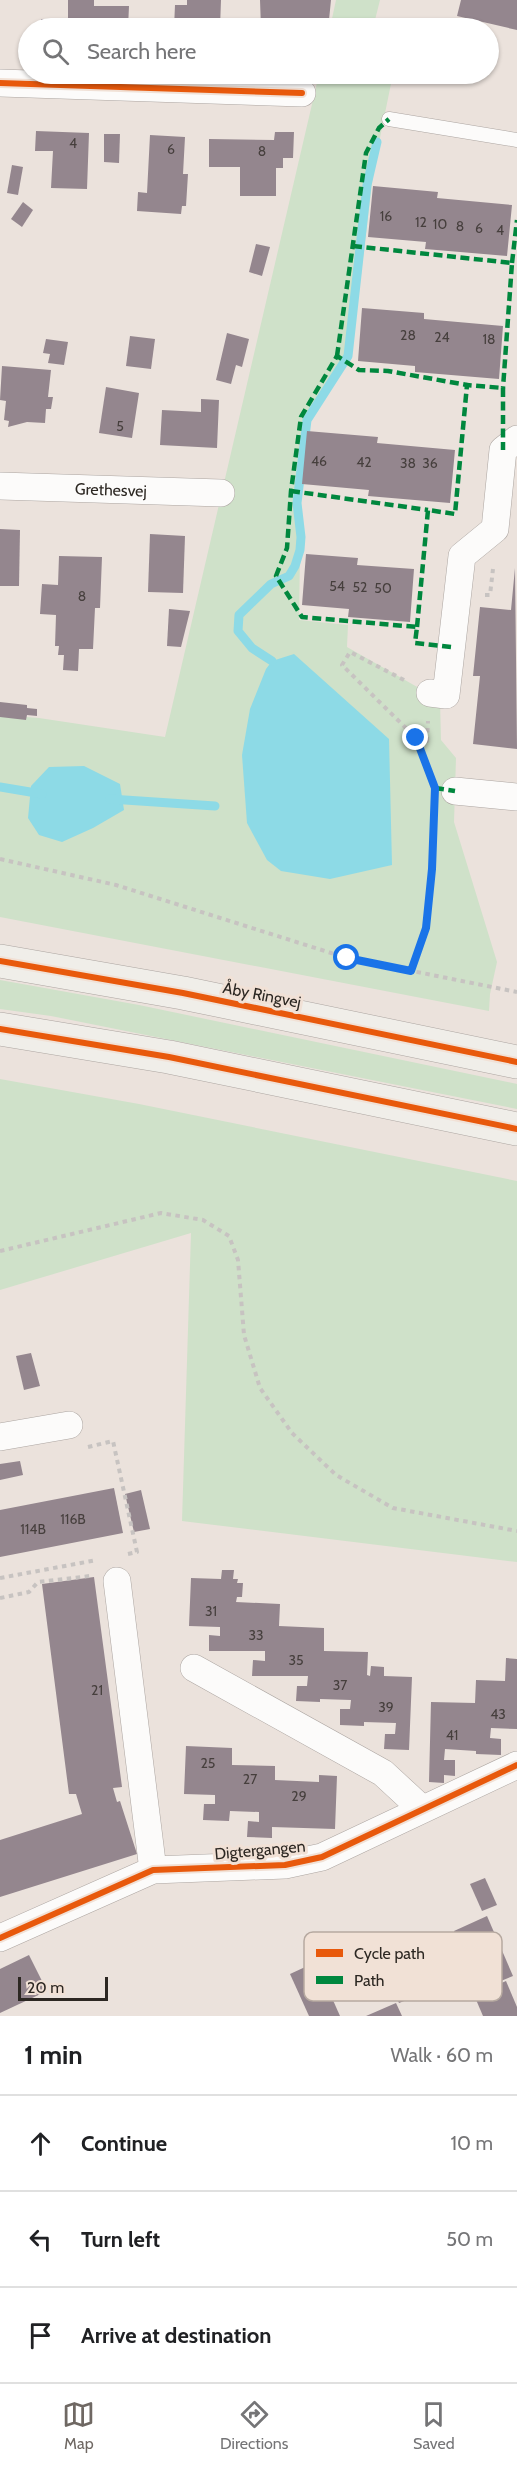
<!DOCTYPE html>
<html lang="en">
<head>
<meta charset="utf-8">
<style>
	:root { --surface:#fff; --page:#f6f6f6; --text:#202124; --muted:#757577; --line:#e0e0e0; --accent:#6f6863 }
	body { margin:0; font-family:Cabin,sans-serif; background:var(--page); color:var(--text) }
	.scale { position:absolute; left:18px; bottom:15px; width:90px; box-sizing:border-box; padding-left:6px; border:3px solid #2c2722; border-top:0; font-size:16px; line-height:21px; white-space:nowrap; color:#2c2722; -webkit-text-stroke:4px #f1e1d6; paint-order:stroke }
	.stop { position:absolute; width:18px; height:18px; margin:-14px; border:4px solid #1a73e8; border-radius:50%; background:#fff }
	.stop.end { background:#1a73e8; border-color:#fff; box-shadow:0 2px 6px #0008 }
	.list { margin:0; padding:0; list-style:none }
	h2 { display:flex; justify-content:space-between; align-items:center; height:78px; margin:0; padding:0 24px; font-size:26px }
	h2 small { font-size:20px; font-weight:400; color:var(--muted) }
	.list li { display:grid; grid-template-columns:39px 1fr auto; gap:18px; align-items:center; box-sizing:border-box; height:96px; padding:0 24px; border-top:2px solid var(--line) }
	.list b { display:block; font-size:22px; white-space:nowrap }
	.list em { font-size:20px; font-style:normal; color:var(--muted) }
	.icon { flex:none; width:33px; height:33px; fill:none; stroke:currentColor; stroke-width:2; stroke-linecap:round; stroke-linejoin:round }
	.map { position:relative; flex:none; width:517px; height:2016px; overflow:hidden }
	.search { position:absolute; background:var(--surface); box-shadow:0 2px 4px #0004; left:18px; right:18px; top:18px; height:66px; display:flex; align-items:center; gap:15px; box-sizing:border-box; padding:0 21px; border-radius:33px; color:var(--muted); font-size:22px }
	.sheet { height:366px; background:var(--surface) }
	nav { display:flex; justify-content:space-around; align-items:center; box-sizing:border-box; height:84px; border-top:2px solid var(--line); background:var(--surface); font-size:16px; color:var(--muted) }
	nav a { display:grid; justify-items:center; gap:3px }
	nav .on { color:var(--accent) }
	.map>svg:first-child { display:block }
	.green { fill:#cfe1c9 }
	.water { fill:#8ddae6 }
	.lines { fill:none; stroke-linecap:round; stroke-linejoin:round }
	.stream { stroke:#8ddae6; stroke-width:9 }
	.building { fill:#94868e }
	.lane-casing { stroke:#aca5a1; stroke-width:15 }
	.street-casing { stroke:#aca5a1; stroke-width:28 }
	.secondary-casing { stroke:#aca5a1; stroke-width:34 }
	.path { stroke:#c7c3c1; stroke-width:4; stroke-dasharray:4.5 4.5; stroke-linecap:butt }
	.lane { stroke:#fcfbfa; stroke-width:14 }
	.street { stroke:#fcfbfa; stroke-width:27 }
	.secondary { stroke:#f0eee9; stroke-width:33 }
	.quiet { stroke:#00873e; stroke-width:4.5; stroke-dasharray:9 4.5; stroke-linecap:butt }
	.cycleway-casing { stroke:#f1e1d6; stroke-width:10 }
	.cycleway { stroke:#e8590c; stroke-width:6 }
	.route { stroke:#1a73e8; stroke-width:8 }
	.labels { text-anchor:middle; dominant-baseline:central; stroke-width:6; stroke-linejoin:round; paint-order:stroke }
	.number-label { font-size:14px; fill:#463f3d }
	.street-label { font-size:16px; fill:#2c2722; stroke:#f1e1d6 }
	.key { fill:#f1e1d6; stroke:#b6a9a0; stroke-width:1.5 }
	.key-label { font-size:16px; fill:#2c2722 }
</style>
</head>
<body>
<div class="map">
<svg width="517" height="2016" viewBox="0 0 517 2016">
	<rect width="100%" height="100%" fill="#ebe2dc"/>
	<g class="green">
		<path d="M 336,0 L 380,0 L 373,28 L 330,28 Z"/>
		<path d="M 319,74 L 393,74 L 374,167 L 351,358 L 307,424 L 301,484 L 299,620 L 348,625 L 347,647 L 440,700 L 441,740 L 456,758 L 454,822 L 497,962 L 490,994 L 489,1011 L 0,917 L 0,715 L 39,718 L 165,737 Z"/>
		<path d="M 0,980 L 139,1005 L 517,1084 L 517,1109 L 51,1016 L 0,1009 Z"/>
		<path d="M 0,1079 L 139,1104 L 517,1181 L 517,1562 L 182,1521 L 191,1233 L 0,1290 Z"/>
	</g>
	<g class="water">
		<path d="M 294,654 L 389,739 L 392,865 L 330,879 L 281,871 L 267,860 L 247,823 L 242,755 L 250,709 L 266,669 L 272,661 Z"/>
		<path d="M 84,766 L 120,784 L 124,810 L 93,828 L 62,842 L 39,835 L 28,818 L 31,786 L 49,767 Z"/>
	</g>
	<g class="lines">
		<g class="stream">
			<path d="M 272,661 L 252,648 L 238,631 L 239,615 L 271,584 L 289,576 L 295,566 L 300,550 L 301,537 L 297,503 L 307,420 L 348,356 L 367,185 L 377,142"/>
			<path d="M 0,787 L 42,794"/>
			<path d="M 110,799 L 215,806"/>
		</g>
	</g>
	<g class="building">
		<path d="M 68,0 L 94,0 L 94,6 L 129,6 L 128,28 L 68,28 Z"/>
		<path d="M 187,0 L 221,0 L 220,28 L 174,28 L 175,5 L 187,5 Z"/>
		<path d="M 260,0 L 331,0 L 329,20 L 308,19 L 307,28 L 261,28 Z"/>
		<path d="M 461,0 L 517,0 L 517,30 L 457,16 Z"/>
		<rect x="41" y="19" width="17" height="9"/>
		<path d="M 36,131 L 89,133 L 87,189 L 51,188 L 53,151 L 35,151 Z"/>
		<path d="M 275,132 L 294,132 L 293,158 L 283,158 L 283,168 L 276,168 L 276,196 L 240,196 L 240,167 L 209,167 L 209,139 L 274,140 Z"/>
		<path d="M 104,134 L 120,134 L 119,163 L 104,162 Z"/>
		<path d="M 150,135 L 185,137 L 183,174 L 188,174 L 186,206 L 182,206 L 181,214 L 137,211 L 138,192 L 147,193 Z"/>
		<path d="M 12,165 L 23,167 L 18,195 L 7,193 Z"/>
		<path d="M 373,186 L 438,192 L 437,198 L 512,205 L 507,256 L 425,249 L 426,242 L 368,237 Z"/>
		<path d="M 23,202 L 33,210 L 22,227 L 11,219 Z"/>
		<path d="M 256,244 L 270,247 L 262,276 L 249,272 Z"/>
		<path d="M 362,308 L 424,313 L 424,319 L 503,326 L 499,379 L 415,372 L 415,366 L 358,361 Z"/>
		<path d="M 227,333 L 249,339 L 242,367 L 236,365 L 231,384 L 216,380 Z"/>
		<path d="M 130,336 L 155,339 L 151,369 L 126,366 Z"/>
		<path d="M 46,339 L 68,342 L 64,365 L 48,363 L 50,354 L 43,353 Z"/>
		<path d="M 2,366 L 51,370 L 48,397 L 53,397 L 51,409 L 46,409 L 45,423 L 27,422 L 8,427 L 9,421 L 4,420 L 6,401 L 0,400 Z"/>
		<path d="M 106,387 L 139,393 L 132,438 L 99,433 Z"/>
		<path d="M 201,399 L 219,400 L 217,448 L 160,445 L 162,410 L 201,412 Z"/>
		<path d="M 307,431 L 378,437 L 377,443 L 455,450 L 450,503 L 368,496 L 369,490 L 302,484 Z"/>
		<path d="M 0,529 L 20,530 L 19,586 L 0,586 Z"/>
		<path d="M 150,534 L 185,536 L 183,593 L 148,592 Z"/>
		<path d="M 306,554 L 358,558 L 357,565 L 414,569 L 410,622 L 348,617 L 349,609 L 302,605 Z"/>
		<path d="M 59,556 L 102,557 L 100,608 L 95,608 L 93,649 L 79,649 L 78,671 L 63,670 L 64,655 L 58,655 L 59,646 L 55,646 L 56,615 L 40,614 L 42,584 L 58,585 Z"/>
		<path d="M 515,568 L 517,749 L 473,744 L 480,676 L 473,676 L 480,607 L 511,610 Z"/>
		<path d="M 169,609 L 190,611 L 181,647 L 167,646 Z"/>
		<path d="M 0,702 L 27,705 L 27,708 L 37,709 L 37,716 L 27,715 L 26,720 L 0,717 Z"/>
		<path d="M 31,1353 L 40,1386 L 24,1390 L 16,1356 Z"/>
		<path d="M 20,1461 L 23,1475 L 0,1480 L 0,1464 Z"/>
		<path d="M 114,1488 L 123,1533 L 0,1557 L 0,1510 Z"/>
		<path d="M 141,1490 L 150,1529 L 134,1532 L 125,1494 Z"/>
		<path d="M 222,1570 L 234,1570 L 233,1579 L 238,1579 L 237,1583 L 243,1583 L 242,1597 L 237,1597 L 236,1602 L 280,1604 L 279,1626 L 324,1628 L 324,1651 L 368,1652 L 367,1675 L 370,1676 L 371,1666 L 384,1667 L 384,1676 L 412,1677 L 409,1750 L 384,1749 L 385,1734 L 395,1734 L 396,1723 L 364,1722 L 364,1726 L 340,1725 L 340,1709 L 350,1709 L 351,1700 L 320,1699 L 320,1702 L 296,1701 L 297,1686 L 307,1686 L 308,1676 L 252,1676 L 253,1660 L 265,1661 L 265,1651 L 209,1651 L 209,1635 L 220,1636 L 220,1627 L 189,1626 L 191,1578 L 221,1579 Z"/>
		<path d="M 94,1577 L 122,1787 L 113,1788 L 117,1802 L 120,1801 L 137,1854 L 0,1897 L 0,1840 L 82,1814 L 76,1794 L 69,1794 L 42,1584 Z"/>
		<path d="M 506,1658 L 517,1659 L 517,1729 L 491,1728 L 490,1738 L 501,1739 L 501,1755 L 476,1754 L 476,1751 L 445,1749 L 444,1760 L 455,1760 L 455,1776 L 444,1775 L 444,1783 L 429,1782 L 431,1702 L 475,1703 L 476,1680 L 505,1681 Z"/>
		<path d="M 186,1746 L 232,1748 L 232,1765 L 275,1766 L 275,1780 L 319,1782 L 319,1775 L 337,1776 L 335,1829 L 272,1827 L 272,1838 L 247,1837 L 248,1821 L 259,1822 L 259,1812 L 230,1811 L 229,1821 L 203,1820 L 204,1804 L 215,1804 L 215,1795 L 184,1794 Z"/>
		<path d="M 485,1878 L 497,1905 L 482,1911 L 470,1884 Z"/>
		<path d="M 487,1916 L 513,1976 L 479,1990 L 454,1931 Z"/>
		<path d="M 29,1955 L 47,1991 L 0,2013 L 0,1969 Z"/>
		<path d="M 316,1962 L 340,2016 L 309,2016 L 290,1974 Z"/>
		<path d="M 402,1977 L 412,1998 L 399,2003 L 390,1983 Z"/>
		<path d="M 506,1981 L 517,2007 L 517,2016 L 483,2016 L 474,1995 Z"/>
		<path d="M 396,2003 L 402,2016 L 366,2016 Z"/>
	</g>
	<g class="lines">
		<defs>
			<path id="lane" d="M 389,119 L 517,140"/>
			<g id="street">
				<path d="M 0,83 L 302,93"/>
				<path id="s1" d="M 0,486 L 221,493"/>
				<path d="M 430,693 L 446,695 L 462,556 L 495,529 L 503,450 L 517,439"/>
				<path d="M 455,791 L 517,797"/>
				<path d="M 0,1437 L 69,1425"/>
				<path d="M 117,1581 L 153,1870"/>
				<path d="M 194,1668 L 383,1773 L 422,1809"/>
				<path d="M 0,1938 L 153,1870 L 285,1865 L 322,1857 L 517,1765"/>
			</g>
			<g id="secondary">
				<path d="M 0,961 L 183,993 L 517,1062"/>
				<path d="M 0,1029 L 169,1057 L 517,1129"/>
			</g>
		</defs>
		<use href="#lane" class="lane-casing"/>
		<use href="#street" class="street-casing"/>
		<use href="#secondary" class="secondary-casing"/>
		<g class="path">
			<path d="M 485,595 L 490,595 L 493,569"/>
			<path d="M 404,680 L 350,652 L 342,665 L 416,738 L 431,776"/>
			<path d="M 418,744 L 427,741 L 428,721"/>
			<path d="M 0,859 L 116,885 L 347,958 L 517,992"/>
			<path d="M 411,971 L 426,928 L 432,869 L 434,809"/>
			<path d="M 0,1251 L 161,1213 L 203,1220 L 229,1236 L 238,1260 L 244,1335 L 260,1388 L 292,1433 L 336,1475 L 393,1508 L 517,1531"/>
			<path d="M 88,1447 L 113,1441 L 137,1552 L 128,1554"/>
			<path d="M 0,1578 L 97,1560"/>
			<path d="M 0,1598 L 29,1592 L 38,1582 L 90,1576"/>
		</g>
		<use href="#lane" class="lane"/>
		<use href="#street" class="street"/>
		<use href="#secondary" class="secondary"/>
		<g class="quiet">
			<path d="M 353,246 L 512,263 L 503,388"/>
			<path d="M 512,263 L 517,220"/>
			<path d="M 337,356 L 366,153 L 379,128 L 389,119"/>
			<path d="M 291,491 L 428,510"/>
			<path d="M 417,627 L 428,510 L 455,514 L 467,385 L 503,388 L 503,450"/>
			<path d="M 451,647 L 415,643 L 417,627 L 302,617 L 276,576 L 287,548 L 291,491 L 301,417 L 337,356 L 359,370 L 388,371 L 467,385"/>
			<path d="M 435,788 L 455,791"/>
		</g>
		<defs>
			<g id="cycleway">
				<path d="M 0,83 L 302,93"/>
				<path d="M 0,961 L 183,993 L 517,1062"/>
				<path d="M 0,1029 L 169,1057 L 517,1129"/>
				<path d="M 0,1938 L 153,1870 L 285,1865 L 322,1857 L 517,1765"/>
			</g>
		</defs>
		<use href="#cycleway" class="cycleway-casing"/>
		<use href="#cycleway" class="cycleway"/>
	</g>
	<g class="lines">
		<path class="route" d="M 347,958 L 411,971 L 426,928 L 432,869 L 435,788 L 416,738"/>
	</g>
	<g class="labels">
		<g class="number-label">
			<text x="73" y="143">4</text>
			<text x="171" y="149">6</text>
			<text x="262" y="151">8</text>
			<text x="386" y="216">16</text>
			<text x="421" y="222">12</text>
			<text x="440" y="224">10</text>
			<text x="460" y="226">8</text>
			<text x="479" y="228">6</text>
			<text x="500" y="230">4</text>
			<text x="408" y="335">28</text>
			<text x="442" y="337">24</text>
			<text x="489" y="339">18</text>
			<text x="120" y="426">5</text>
			<text x="319" y="461">46</text>
			<text x="364" y="462">42</text>
			<text x="408" y="463">38</text>
			<text x="430" y="463">36</text>
			<text x="337" y="586">54</text>
			<text x="360" y="587">52</text>
			<text x="383" y="588">50</text>
			<text x="82" y="596">8</text>
			<text x="73" y="1519">116B</text>
			<text x="33" y="1529">114B</text>
			<text x="211" y="1611">31</text>
			<text x="256" y="1635">33</text>
			<text x="296" y="1660">35</text>
			<text x="340" y="1685">37</text>
			<text x="97" y="1690">21</text>
			<text x="386" y="1707">39</text>
			<text x="498" y="1714">43</text>
			<text x="452" y="1735">41</text>
			<text x="208" y="1763">25</text>
			<text x="250" y="1779">27</text>
			<text x="299" y="1796">29</text>
		</g>
		<g class="street-label">
			<text stroke="none"><textPath href="#s1" startOffset="111">Grethesvej</textPath></text>
			<text transform="translate(262 995) rotate(11)">Åby Ringvej</text>
			<text transform="translate(260 1850) rotate(-5)">Digtergangen</text>
		</g>
	</g>
	<rect x="304" y="1932" width="198" height="69" rx="9" class="key"/>
	<rect x="316" y="1949" width="27" height="8" fill="#e8590c"/>
	<rect x="316" y="1976" width="27" height="8" fill="#00873e"/>
	<g class="key-label">
		<text x="354" y="1959">Cycle path</text>
		<text x="354" y="1986">Path</text>
	</g>
</svg>
<div class="scale">20 m</div>
<div class="stop" style="left:347px;top:958px"></div>
<div class="stop end" style="left:416px;top:738px"></div>
<div class="search"><svg class="icon" aria-label="search" viewBox="0 0 24 24"><circle cx="10" cy="10" r="6"/><path d="M15 15l6 6"/></svg>Search here</div>
</div>
<section class="sheet">
<h2>1 min<small>Walk · 60 m</small></h2>
<ul class="list">
<li><svg class="icon" aria-label="ahead" viewBox="0 0 24 24"><path d="M12 20V5M6 11l6-6 6 6"/></svg><div><b>Continue</b></div><em>10 m</em></li>
<li><svg class="icon" aria-label="left" viewBox="0 0 24 24"><path d="M17 20v-9H6M10 6l-5 5 5 5"/></svg><div><b>Turn left</b></div><em>50 m</em></li>
<li><svg class="icon" aria-label="arrive" viewBox="0 0 24 24"><path d="M6 21V4h12l-3 4 3 4H6"/></svg><div><b>Arrive at destination</b></div></li>
</ul>
</section>
<nav>
<a class="on"><svg class="icon" aria-label="map" viewBox="0 0 24 24"><path d="M3 6l6-2 6 2 6-2v14l-6 2-6-2-6 2zM9 4v14M15 6v14"/></svg>Map</a>
<a><svg class="icon" aria-label="directions" viewBox="0 0 24 24"><path d="M12 3l9 9-9 9-9-9zM9 14v-3h6M13 9l2 2-2 2"/></svg>Directions</a>
<a><svg class="icon" aria-label="saved" viewBox="0 0 24 24"><path d="M7 4h10v16l-5-4-5 4z"/></svg>Saved</a>
</nav>
</body>
</html>
